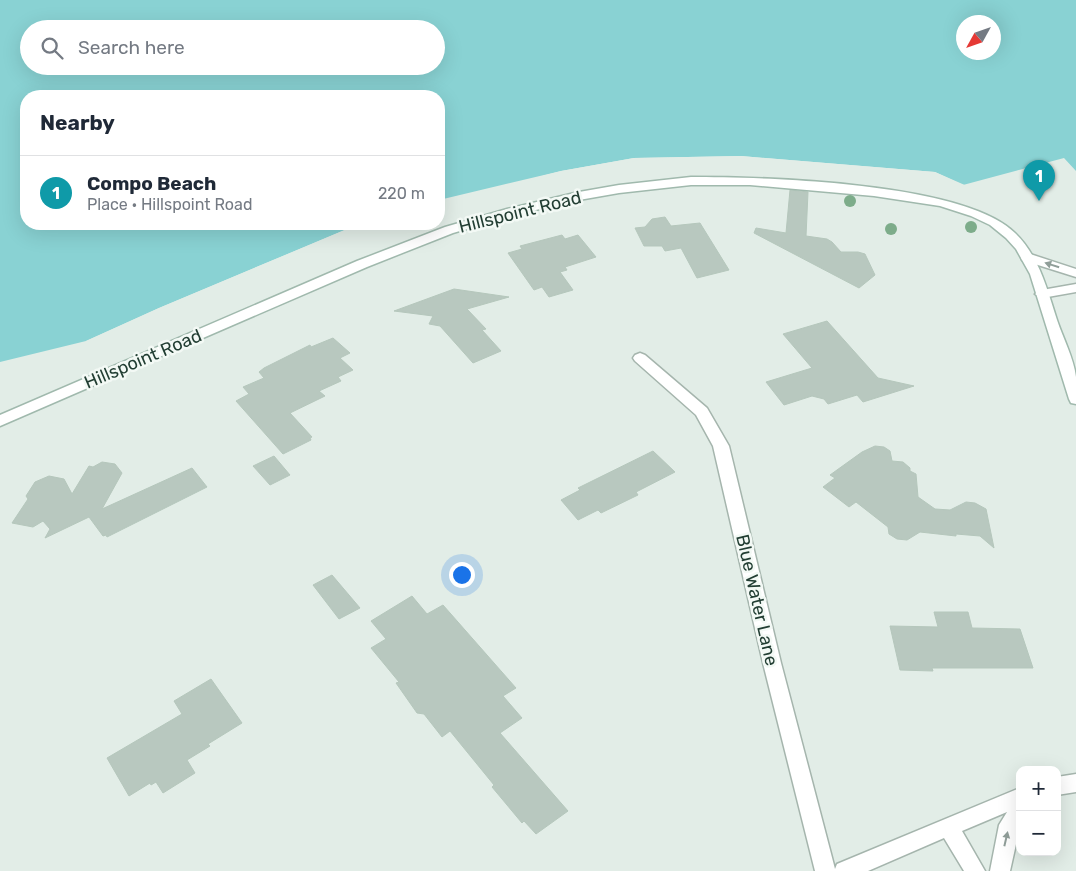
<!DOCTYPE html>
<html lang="en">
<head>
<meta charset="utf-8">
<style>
	:root { --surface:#fff; --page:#f2f2f3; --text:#1f2937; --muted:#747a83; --line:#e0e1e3; --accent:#7f4546 }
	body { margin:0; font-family:Rubik,sans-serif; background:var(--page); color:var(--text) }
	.controls { position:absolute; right:15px; bottom:15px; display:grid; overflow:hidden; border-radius:10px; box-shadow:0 5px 20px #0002 }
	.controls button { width:45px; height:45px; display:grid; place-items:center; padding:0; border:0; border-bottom:1px solid var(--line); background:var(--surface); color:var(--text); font:25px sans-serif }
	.compass { position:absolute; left:956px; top:15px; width:45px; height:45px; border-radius:50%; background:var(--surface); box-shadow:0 5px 20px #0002; rotate:230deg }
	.you { position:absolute; left:461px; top:574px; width:18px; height:18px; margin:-12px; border:4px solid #fff; border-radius:50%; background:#1a73e8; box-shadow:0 0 0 8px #1a73e833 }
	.badge { display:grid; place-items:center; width:32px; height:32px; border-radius:50%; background:var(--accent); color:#fff; font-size:16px; font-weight:700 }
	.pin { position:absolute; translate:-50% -41px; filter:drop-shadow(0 1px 2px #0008) }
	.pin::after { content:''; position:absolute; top:26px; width:18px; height:15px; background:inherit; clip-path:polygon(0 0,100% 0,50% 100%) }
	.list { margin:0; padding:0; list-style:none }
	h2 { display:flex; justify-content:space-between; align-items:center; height:65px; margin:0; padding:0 20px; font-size:21px }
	h2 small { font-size:16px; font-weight:400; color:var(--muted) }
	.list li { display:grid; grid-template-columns:32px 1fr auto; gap:15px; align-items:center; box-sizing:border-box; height:75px; padding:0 20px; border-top:1px solid var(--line) }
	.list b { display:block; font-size:19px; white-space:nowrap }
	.list p { margin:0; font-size:16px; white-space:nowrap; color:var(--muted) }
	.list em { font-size:16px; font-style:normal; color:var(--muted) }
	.icon { flex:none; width:28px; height:28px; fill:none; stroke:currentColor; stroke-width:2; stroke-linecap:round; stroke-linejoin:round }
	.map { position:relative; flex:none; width:1076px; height:871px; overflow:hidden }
	.search { position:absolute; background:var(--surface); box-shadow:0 5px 20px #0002; left:20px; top:20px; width:425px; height:55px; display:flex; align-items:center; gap:12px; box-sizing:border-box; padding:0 18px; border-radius:28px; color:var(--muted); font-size:19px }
	.panel { position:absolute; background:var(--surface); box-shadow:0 5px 20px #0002; left:20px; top:90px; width:425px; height:140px; border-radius:20px }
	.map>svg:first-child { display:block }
	.water { fill:#89d2d3; fill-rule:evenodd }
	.pier { fill:#e2ede7 }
	.building { fill:#b8c8bf; stroke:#b5c7bc }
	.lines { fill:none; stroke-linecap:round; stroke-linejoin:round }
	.street-casing { stroke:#a5b5ad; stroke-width:3 }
	.secondary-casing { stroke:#a0b9ad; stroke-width:3 }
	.street { fill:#fff; fill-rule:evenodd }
	.secondary { fill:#fff; fill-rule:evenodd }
	.tree { fill:#7dac8a }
	.oneway { fill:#909e99 }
	.labels { text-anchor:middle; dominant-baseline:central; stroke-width:5; stroke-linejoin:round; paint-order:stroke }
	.street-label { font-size:18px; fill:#223e33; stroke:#f3f9f5 }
</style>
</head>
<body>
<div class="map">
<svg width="1076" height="871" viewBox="0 0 1076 871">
	<rect width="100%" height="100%" fill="#e2ede7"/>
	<path class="water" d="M 0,0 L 1076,0 L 1076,171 L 1064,158 L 963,185 L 935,172 L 741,156 L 634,158 L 561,171 L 439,200 L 439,96 L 26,96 L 26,224 L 359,224 L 159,308 L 86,341 L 0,362 ZM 964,22 L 994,22 L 994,52 L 964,52 ZM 29,29 L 436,29 L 436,66 L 29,66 Z"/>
	<g class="pier">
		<path d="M 741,156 L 935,172 L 967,186 L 962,187 L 934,175 L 741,158 L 634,161 L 561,174 L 439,203 L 561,171 L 634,158 Z"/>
		<path d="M 359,224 L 361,224 L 360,226 L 265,267 L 160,310 L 93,341 L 86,341 L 159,308 Z"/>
	</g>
	<g class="building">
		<path d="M 790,190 L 808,192 L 806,236 L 827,239 L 832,242 L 841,252 L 858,252 L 865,254 L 875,275 L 859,288 L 754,233 L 756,228 L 786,233 Z"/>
		<path d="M 665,217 L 671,226 L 700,223 L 729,270 L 697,278 L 681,248 L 665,251 L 662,246 L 644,246 L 635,228 L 645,227 L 652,219 Z"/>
		<path d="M 562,235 L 565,239 L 578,235 L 596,257 L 565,267 L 567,270 L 560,272 L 573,290 L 549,297 L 542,287 L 534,290 L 508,253 L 522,249 L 520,246 Z"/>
		<path d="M 454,289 L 509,297 L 467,309 L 486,329 L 482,330 L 501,351 L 473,363 L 440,326 L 429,324 L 433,316 L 394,311 Z"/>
		<path d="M 827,321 L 878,378 L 914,386 L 863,402 L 857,395 L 828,404 L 824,399 L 812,396 L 784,405 L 766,382 L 812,368 L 783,334 Z"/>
		<path d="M 333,338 L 350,353 L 340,358 L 353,370 L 338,377 L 341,381 L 319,391 L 325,396 L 290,413 L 312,437 L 310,438 L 311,440 L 283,454 L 236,401 L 249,394 L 243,387 L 264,378 L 259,372 L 264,368 L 310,345 L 311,347 Z"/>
		<path d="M 875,446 L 884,447 L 890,451 L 892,461 L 903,462 L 910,468 L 910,471 L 916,474 L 918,497 L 935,509 L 950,510 L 966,502 L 975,503 L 986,509 L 994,548 L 980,536 L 956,534 L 956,536 L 920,532 L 907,540 L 897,539 L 889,534 L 888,527 L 856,502 L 849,507 L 823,487 L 835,478 L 830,475 L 862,452 Z"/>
		<path d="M 653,451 L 675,472 L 636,492 L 638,495 L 601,513 L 598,510 L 578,520 L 561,500 L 580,490 L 578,488 Z"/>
		<path d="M 274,456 L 290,475 L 270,485 L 253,466 Z"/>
		<path d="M 102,462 L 115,464 L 122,473 L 102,509 L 192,468 L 207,487 L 107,537 L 106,535 L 103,536 L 89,517 L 45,538 L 50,529 L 43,521 L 33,527 L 12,523 L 28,499 L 26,496 L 35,482 L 49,476 L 64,479 L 72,494 L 89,466 L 93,467 Z"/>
		<path d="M 332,575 L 360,608 L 339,619 L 313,585 Z"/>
		<path d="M 412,596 L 427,614 L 443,605 L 516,688 L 503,696 L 522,718 L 500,733 L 568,811 L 536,834 L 524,821 L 522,823 L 492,787 L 494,785 L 450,731 L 442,737 L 424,714 L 417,713 L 396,683 L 399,682 L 371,648 L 386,639 L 371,621 Z"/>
		<path d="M 934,612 L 968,612 L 972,628 L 1020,629 L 1033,668 L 932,668 L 933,671 L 900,670 L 890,626 L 938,627 Z"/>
		<path d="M 211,679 L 242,723 L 208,744 L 210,746 L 187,760 L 195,773 L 163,793 L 156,782 L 151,785 L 150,783 L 129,796 L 107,758 L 182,714 L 174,701 Z"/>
	</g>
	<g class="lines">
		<defs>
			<g id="street">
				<path d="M 1027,253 L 1076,269 L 1076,277 L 1022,260 L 1021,257 L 1022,254 Z"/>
				<path d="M 1076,284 L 1076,292 L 1042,298 L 1035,294 L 1042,290 Z"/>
				<path d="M 640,353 L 645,355 L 707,408 L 729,446 L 781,663 L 835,869 L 837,864 L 1020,788 L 1020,826 L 1010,871 L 990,871 L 999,825 L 1007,812 L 962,831 L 985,871 L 964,871 L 944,838 L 868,871 L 815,871 L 763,663 L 713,446 L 696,415 L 635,361 L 633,358 L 635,355 Z"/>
				<path d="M 1076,774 L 1076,792 L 1057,795 L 1057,777 Z"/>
			</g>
			<path id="secondary" d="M 691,177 C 764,177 964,182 1015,233 C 1039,256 1047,289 1057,320 C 1063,338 1074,359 1076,377 C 1076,386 1076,395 1076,404 L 1071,403 L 1069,399 L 1030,274 L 1016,249 L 1006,238 L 990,225 L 971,216 L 940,206 L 874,196 L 750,185 L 691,185 L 619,193 L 579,200 L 514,215 L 453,233 L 367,267 L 0,426 L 0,415 L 357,261 L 445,227 L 507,209 L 579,192 L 619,185 Z"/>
		</defs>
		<use href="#street" class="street-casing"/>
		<use href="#secondary" class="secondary-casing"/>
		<use href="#street" class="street"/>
		<use href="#secondary" class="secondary"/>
	</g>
	<g class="tree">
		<circle cx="850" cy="201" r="6"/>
		<circle cx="971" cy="227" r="6"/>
		<circle cx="891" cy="229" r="6"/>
	</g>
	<defs><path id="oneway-solid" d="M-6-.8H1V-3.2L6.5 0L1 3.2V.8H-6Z" transform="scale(1.25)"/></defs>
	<g class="oneway">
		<use href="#oneway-solid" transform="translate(1052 265) rotate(-162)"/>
		<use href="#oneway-solid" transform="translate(1006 839) rotate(-77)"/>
	</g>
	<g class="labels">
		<g class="street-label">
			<text transform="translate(520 212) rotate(-14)">Hillspoint Road</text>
			<text transform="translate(143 359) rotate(-23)">Hillspoint Road</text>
			<text transform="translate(757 600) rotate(77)">Blue Water Lane</text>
		</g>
	</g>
</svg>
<div class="controls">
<button>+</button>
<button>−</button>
</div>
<svg class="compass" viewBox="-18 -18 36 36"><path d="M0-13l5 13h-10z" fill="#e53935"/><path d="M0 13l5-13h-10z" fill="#747a83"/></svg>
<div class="you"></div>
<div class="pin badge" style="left:1039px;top:201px;background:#0f9aa8">1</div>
<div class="search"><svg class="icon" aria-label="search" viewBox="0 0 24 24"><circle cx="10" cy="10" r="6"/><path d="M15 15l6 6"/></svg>Search here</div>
<section class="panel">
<h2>Nearby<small></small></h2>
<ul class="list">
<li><span class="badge" style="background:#0f9aa8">1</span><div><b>Compo Beach</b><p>Place · Hillspoint Road</p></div><em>220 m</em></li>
</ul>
</section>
</div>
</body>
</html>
